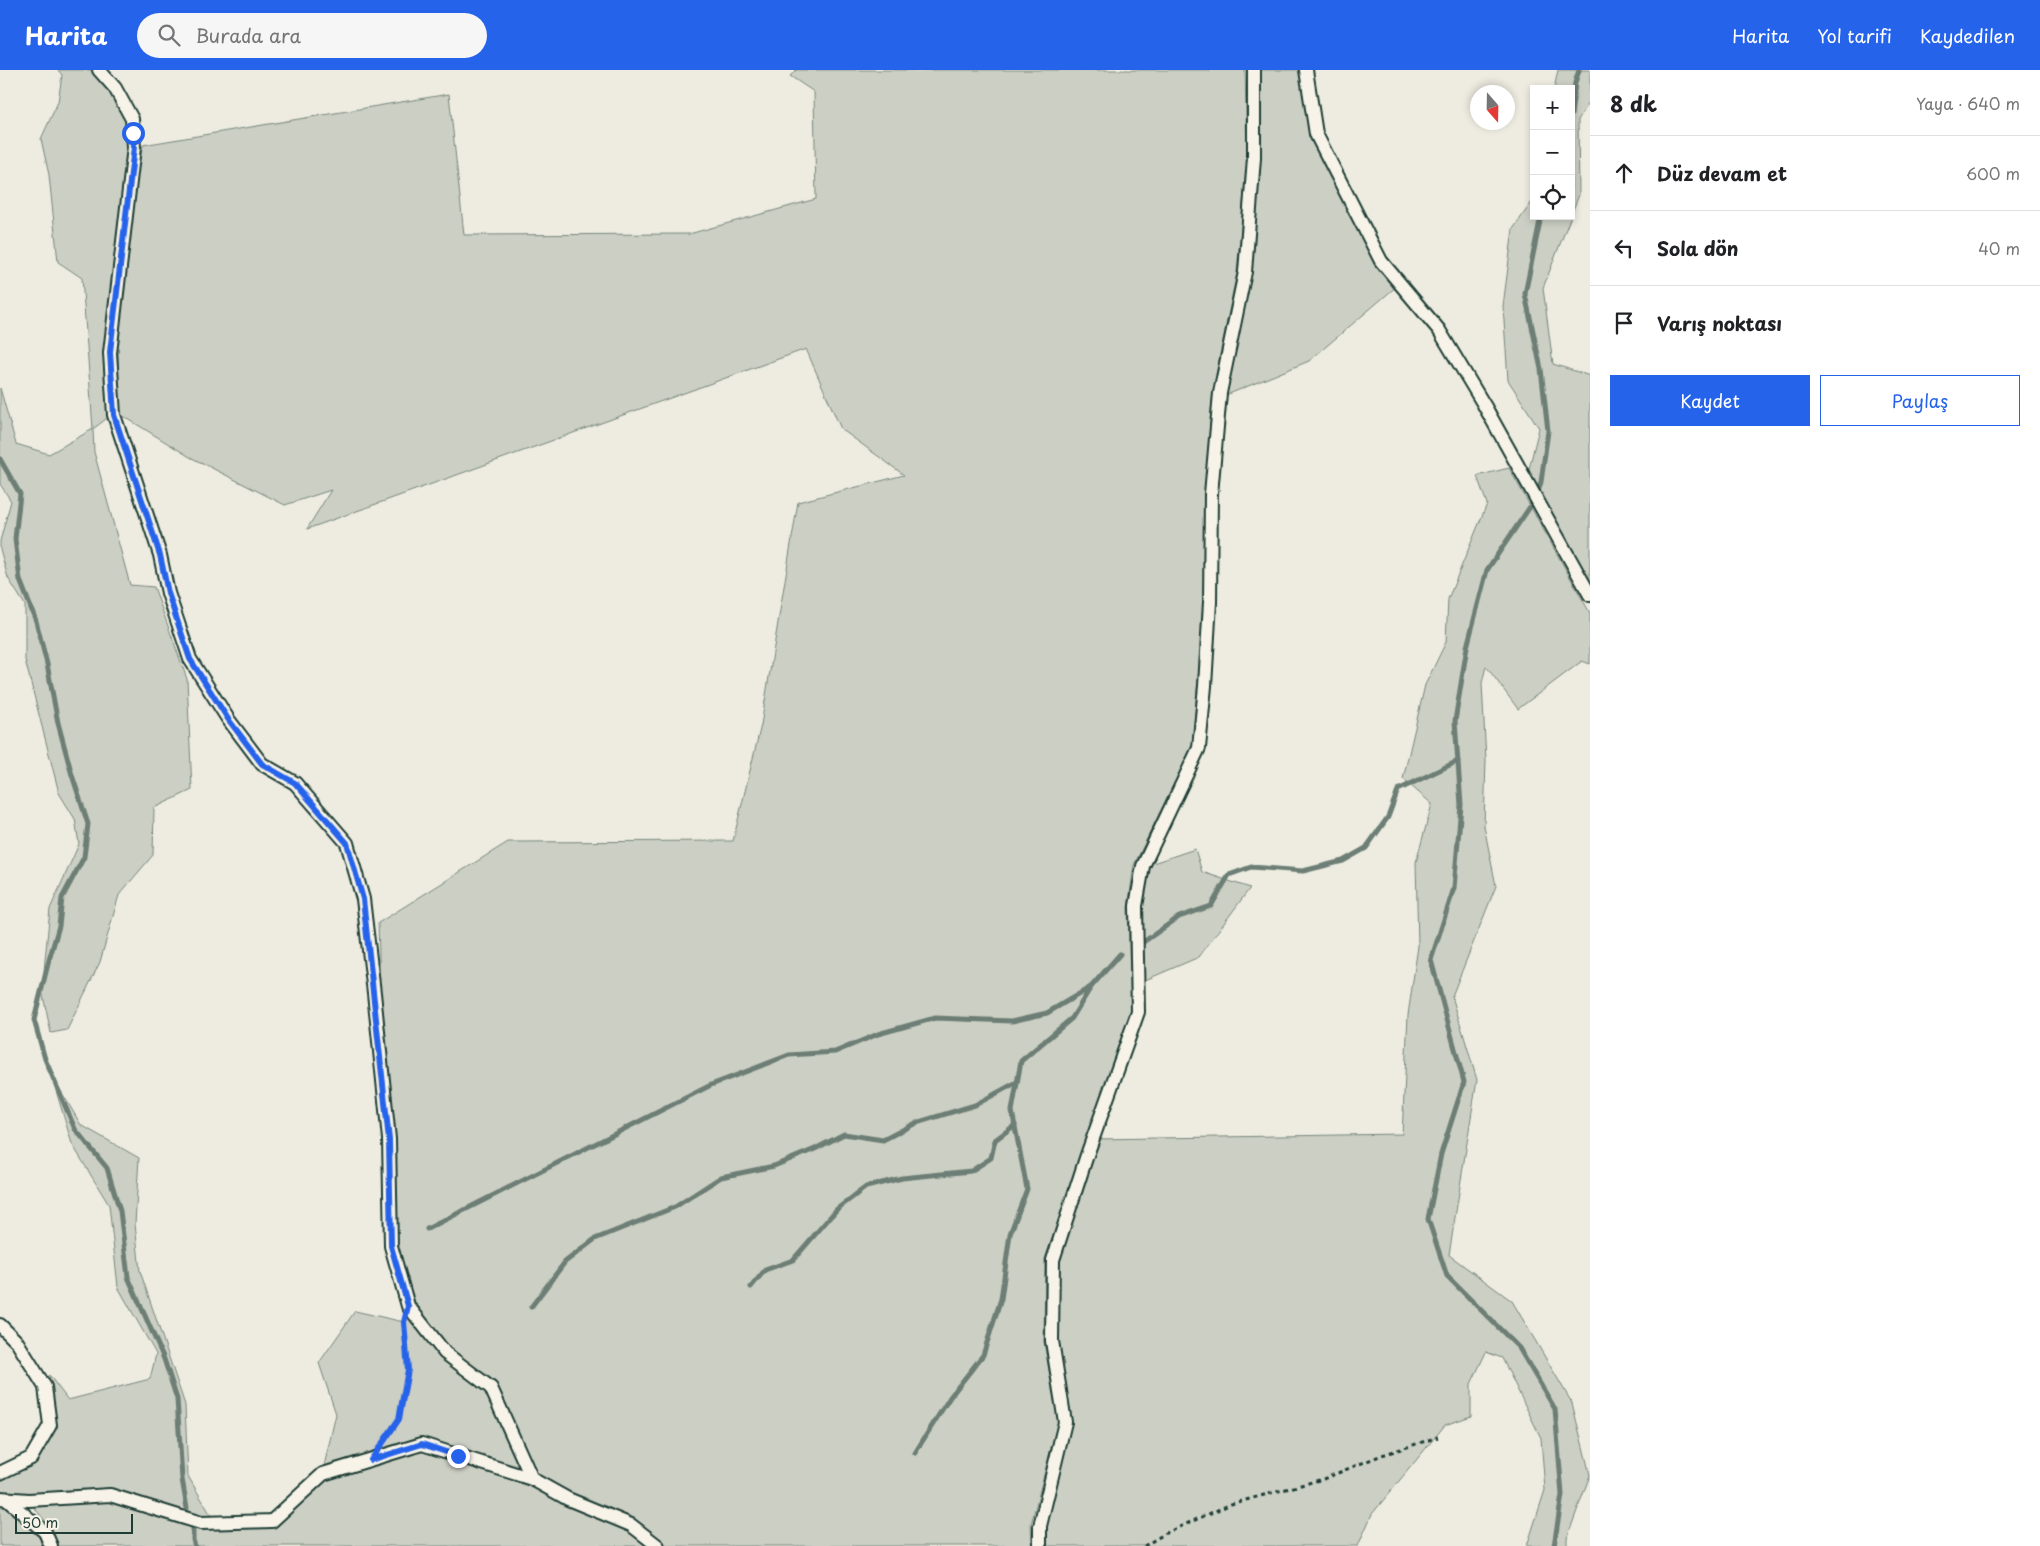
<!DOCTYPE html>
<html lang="tr">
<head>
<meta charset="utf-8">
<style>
	:root { --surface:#fff; --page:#f6f6f6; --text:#202124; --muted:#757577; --line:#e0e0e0; --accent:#2563eb }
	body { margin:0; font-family:"Playpen Sans",sans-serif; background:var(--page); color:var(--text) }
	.controls { position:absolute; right:15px; top:15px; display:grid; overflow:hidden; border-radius:0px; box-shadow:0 2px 8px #0003 }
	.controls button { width:45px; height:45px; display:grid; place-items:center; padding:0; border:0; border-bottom:1px solid var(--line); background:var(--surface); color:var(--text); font:25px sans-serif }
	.compass { position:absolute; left:1470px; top:15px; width:45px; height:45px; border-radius:50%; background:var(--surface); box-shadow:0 2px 8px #0003; rotate:160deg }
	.scale { position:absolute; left:15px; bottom:12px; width:118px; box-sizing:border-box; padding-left:5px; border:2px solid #1f3d34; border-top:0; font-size:14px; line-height:18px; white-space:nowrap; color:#1f3d34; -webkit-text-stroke:4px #f7f3e8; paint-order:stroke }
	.stop { position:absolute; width:15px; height:15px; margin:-11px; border:4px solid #2563eb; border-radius:50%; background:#fff }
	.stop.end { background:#2563eb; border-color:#fff; box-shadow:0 1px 5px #0008 }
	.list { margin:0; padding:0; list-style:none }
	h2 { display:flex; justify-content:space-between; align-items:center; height:65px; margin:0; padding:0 20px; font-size:21px }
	h2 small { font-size:16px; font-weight:400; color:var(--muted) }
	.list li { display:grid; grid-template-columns:32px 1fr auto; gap:15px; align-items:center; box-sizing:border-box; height:75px; padding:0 20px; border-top:1px solid var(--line) }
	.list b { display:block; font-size:19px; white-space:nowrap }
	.list em { font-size:16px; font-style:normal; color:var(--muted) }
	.actions { display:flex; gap:10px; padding:15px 20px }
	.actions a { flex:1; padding:11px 0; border:1px solid var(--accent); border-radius:0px; text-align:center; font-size:18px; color:var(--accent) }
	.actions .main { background:var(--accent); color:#fff }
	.icon { flex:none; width:28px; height:28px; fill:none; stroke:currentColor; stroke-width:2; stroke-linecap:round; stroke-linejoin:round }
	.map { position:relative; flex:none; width:1590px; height:1476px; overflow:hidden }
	header { display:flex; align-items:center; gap:30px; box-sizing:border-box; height:70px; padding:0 25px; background:var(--accent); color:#fff }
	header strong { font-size:24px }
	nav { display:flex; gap:28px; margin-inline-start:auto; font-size:18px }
	.search { width:350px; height:45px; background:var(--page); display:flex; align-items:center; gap:12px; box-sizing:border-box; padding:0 18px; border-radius:28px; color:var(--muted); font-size:19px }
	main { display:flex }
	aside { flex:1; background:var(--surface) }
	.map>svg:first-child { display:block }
	.green { fill:#cccfc4; stroke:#76867c }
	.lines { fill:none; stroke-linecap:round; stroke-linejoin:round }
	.stream { stroke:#6c7e74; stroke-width:5 }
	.street-casing { stroke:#1f3d34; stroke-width:16 }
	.path { stroke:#1f3d34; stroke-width:3; stroke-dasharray:4 4; stroke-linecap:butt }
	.street { stroke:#f7f3e8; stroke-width:12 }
	.route { stroke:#2563eb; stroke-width:6 }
</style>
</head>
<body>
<header>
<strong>Harita</strong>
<div class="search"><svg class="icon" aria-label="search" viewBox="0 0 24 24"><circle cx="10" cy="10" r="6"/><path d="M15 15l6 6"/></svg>Burada ara</div>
<nav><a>Harita</a><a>Yol tarifi</a><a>Kaydedilen</a></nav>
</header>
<main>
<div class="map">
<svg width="1590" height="1476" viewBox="0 0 1590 1476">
	<rect width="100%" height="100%" fill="#eeece1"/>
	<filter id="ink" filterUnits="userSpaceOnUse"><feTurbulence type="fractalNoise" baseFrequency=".02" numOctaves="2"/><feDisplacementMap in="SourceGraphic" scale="10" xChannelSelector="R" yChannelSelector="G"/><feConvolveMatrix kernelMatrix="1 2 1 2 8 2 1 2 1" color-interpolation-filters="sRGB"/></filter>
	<g filter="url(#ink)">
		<g class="green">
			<path d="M 58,0 L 93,0 L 112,21 L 127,50 L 129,78 L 110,346 L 93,359 L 94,382 L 130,515 L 154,517 L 187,609 L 192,720 L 154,738 L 153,785 L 119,825 L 100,892 L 67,960 L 51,963 L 42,921 L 50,839 L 79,774 L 75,749 L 59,723 L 25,590 L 25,535 L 8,508 L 0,479 L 0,471 L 11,431 L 0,414 L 0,318 L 16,374 L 49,384 L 93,359 L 82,208 L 58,192 L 49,105 L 41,69 L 58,32 L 62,5 Z"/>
			<path d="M 796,0 L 1245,0 L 1247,89 L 1237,202 L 1213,319 L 1204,426 L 1204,539 L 1192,677 L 1134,795 L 1128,838 L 1131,942 L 1045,1189 L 1044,1272 L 1058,1352 L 1031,1454 L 1032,1476 L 665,1476 L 661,1470 L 631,1448 L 569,1423 L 536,1406 L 496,1312 L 450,1280 L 415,1232 L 397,1176 L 380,918 L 378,853 L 508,772 L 733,771 L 761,655 L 798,432 L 904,405 L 841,359 L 806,279 L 307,459 L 331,420 L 285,435 L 190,387 L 120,344 L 118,279 L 132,130 L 143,75 L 449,24 L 464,165 L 689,164 L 816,129 L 814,22 L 790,6 Z"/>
			<path d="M 1258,0 L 1300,0 L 1312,66 L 1397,216 L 1309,291 L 1224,326 L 1250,204 Z"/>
			<path d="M 1558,0 L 1590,0 L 1590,31 L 1578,50 L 1579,125 L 1571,145 L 1571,19 L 1554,19 Z"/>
			<path d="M 1534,129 L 1534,146 L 1571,146 L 1543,218 L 1553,294 L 1590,306 L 1590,515 L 1528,403 L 1539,358 L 1508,310 L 1503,236 L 1513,159 Z"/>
			<path d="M 1509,398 L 1590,543 L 1590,594 L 1582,591 L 1518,639 L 1486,596 L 1482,613 L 1486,690 L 1484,756 L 1496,816 L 1452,926 L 1477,1010 L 1449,1185 L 1512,1231 L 1572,1333 L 1590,1405 L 1567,1468 L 1567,1476 L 1527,1476 L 1545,1420 L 1541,1368 L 1502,1288 L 1486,1282 L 1471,1314 L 1471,1346 L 1445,1355 L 1372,1444 L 1358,1476 L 1045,1476 L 1046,1456 L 1071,1351 L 1058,1267 L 1059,1191 L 1097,1069 L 1402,1064 L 1408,945 L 1418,876 L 1416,792 L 1432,734 L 1403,709 L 1425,615 L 1446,572 L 1448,529 L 1487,434 L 1477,406 Z"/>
			<path d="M 1195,779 L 1202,802 L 1250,818 L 1199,887 L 1143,911 L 1143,838 L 1150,794 Z"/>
			<path d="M 51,1004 L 81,1055 L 139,1088 L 135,1154 L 140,1201 L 185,1335 L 188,1406 L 212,1447 L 201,1448 L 111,1419 L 24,1424 L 0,1423 L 0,1409 L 34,1395 L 55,1356 L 49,1305 L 68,1330 L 150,1309 L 156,1284 L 118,1217 L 109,1135 L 72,1074 Z"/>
			<path d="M 355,1241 L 404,1252 L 410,1247 L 441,1288 L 487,1323 L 523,1401 L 421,1367 L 324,1396 L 336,1344 L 319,1293 Z"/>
			<path d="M 421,1379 L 530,1414 L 628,1459 L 651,1476 L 58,1476 L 50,1457 L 32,1435 L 108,1430 L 200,1458 L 273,1456 L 325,1410 Z"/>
			<path d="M 0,1437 L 4,1437 L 40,1468 L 42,1476 L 0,1476 Z"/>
		</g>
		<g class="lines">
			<g class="stream">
				<path d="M 1571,45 L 1575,13 L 1579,0"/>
				<path d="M 1541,146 L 1525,224 L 1541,299 L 1548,361 L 1541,412 L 1536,428 L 1487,500 L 1467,577 L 1455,651 L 1461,735 L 1454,818 L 1431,890 L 1464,1012 L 1441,1084 L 1428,1149 L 1447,1206 L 1519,1278 L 1555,1339 L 1562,1425 L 1554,1476"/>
				<path d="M 0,389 L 20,424 L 15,469 L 20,510 L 36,551 L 47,594 L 58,653 L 72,705 L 88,754 L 84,787 L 62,828 L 59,856 L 49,890 L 34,950 L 45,989 L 75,1059 L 107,1098 L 120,1141 L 128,1207 L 164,1289 L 177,1329 L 182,1409 L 187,1438"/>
				<path d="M 1142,873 L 1179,847 L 1211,836 L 1229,805 L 1251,797 L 1303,801 L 1343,791 L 1366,778 L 1388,747 L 1398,720 L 1458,691"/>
				<path d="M 427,1159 L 711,1015 L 789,985 L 835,982 L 878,964 L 935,948 L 1012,951 L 1047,943 L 1091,917 L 1120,884"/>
				<path d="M 751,1217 L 765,1200 L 793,1190 L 837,1139 L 866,1117 L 902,1108 L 971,1101 L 991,1088 L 995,1070 L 1015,1055"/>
				<path d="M 531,1237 L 565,1192 L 595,1169 L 675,1137 L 721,1107 L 774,1096 L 815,1079 L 844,1064 L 883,1070 L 916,1053 L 975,1035 L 1017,1012"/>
				<path d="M 915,1383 L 950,1327 L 983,1285 L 1001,1229 L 1010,1164 L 1027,1119 L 1012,1041 L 1021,991 L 1072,948 L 1091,917"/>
				<path d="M 193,1460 L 193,1470 L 195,1476"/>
			</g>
			<defs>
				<g id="street">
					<path d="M 99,0 L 115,18 L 132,49 L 134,77 L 110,283 L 114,345 L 160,485 L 168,523 L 190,589 L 228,649 L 262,694 L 295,713 L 347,773 L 363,829 L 374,923 L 389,1069 L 391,1176 L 408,1236 L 445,1283 L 491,1318 L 532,1409"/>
					<path d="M 1306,0 L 1316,64 L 1381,191 L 1439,260 L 1484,335 L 1590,525"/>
					<path d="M 0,1255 L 17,1272 L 45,1317 L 50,1355 L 31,1388 L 0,1403"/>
					<path d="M 0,1428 L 29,1430 L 110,1425 L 201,1453 L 272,1451 L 323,1404 L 422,1374 L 532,1409 L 568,1429 L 631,1455 L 658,1476"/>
					<path d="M 6,1429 L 45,1462 L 51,1476"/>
					<path d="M 1040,1476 L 1040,1456 L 1065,1352 L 1052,1271 L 1053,1190 L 1087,1085 L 1138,942 L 1136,836 L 1143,796 L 1199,678 L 1205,616 L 1210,532 L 1211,424 L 1220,323 L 1245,202 L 1254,88 L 1254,0"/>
				</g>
			</defs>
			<use href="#street" class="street-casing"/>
			<g class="path">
				<path d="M 384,1371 L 399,1349 L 408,1300 L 404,1253"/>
				<path d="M 1144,1476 L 1166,1463 L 1231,1434 L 1323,1409 L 1382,1385 L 1438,1367"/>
			</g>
			<use href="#street" class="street"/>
		</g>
	</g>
	<g class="lines" filter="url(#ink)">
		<path class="route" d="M 133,63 L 134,77 L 110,282 L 114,345 L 160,485 L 168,523 L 190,589 L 228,649 L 262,694 L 295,713 L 347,773 L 363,829 L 389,1070 L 391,1176 L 408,1236 L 404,1252 L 408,1300 L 399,1349 L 371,1390 L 422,1374 L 458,1386"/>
	</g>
</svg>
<div class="controls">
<button>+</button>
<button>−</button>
<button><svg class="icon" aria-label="locate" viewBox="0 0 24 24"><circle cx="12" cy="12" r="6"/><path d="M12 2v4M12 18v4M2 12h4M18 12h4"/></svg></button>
</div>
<svg class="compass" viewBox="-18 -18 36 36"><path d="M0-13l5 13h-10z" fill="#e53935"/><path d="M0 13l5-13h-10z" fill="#757577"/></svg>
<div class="scale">50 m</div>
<div class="stop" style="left:133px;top:63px"></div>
<div class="stop end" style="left:458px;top:1386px"></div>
</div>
<aside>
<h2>8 dk<small>Yaya · 640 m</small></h2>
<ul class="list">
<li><svg class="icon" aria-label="ahead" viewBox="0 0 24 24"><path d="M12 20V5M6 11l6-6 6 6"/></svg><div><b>Düz devam et</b></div><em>600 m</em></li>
<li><svg class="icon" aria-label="left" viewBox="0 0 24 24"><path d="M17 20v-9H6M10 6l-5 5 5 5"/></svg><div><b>Sola dön</b></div><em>40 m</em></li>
<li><svg class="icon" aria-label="arrive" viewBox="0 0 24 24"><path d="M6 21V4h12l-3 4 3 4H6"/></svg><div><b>Varış noktası</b></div></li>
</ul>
<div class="actions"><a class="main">Kaydet</a><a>Paylaş</a></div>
</aside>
</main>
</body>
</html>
